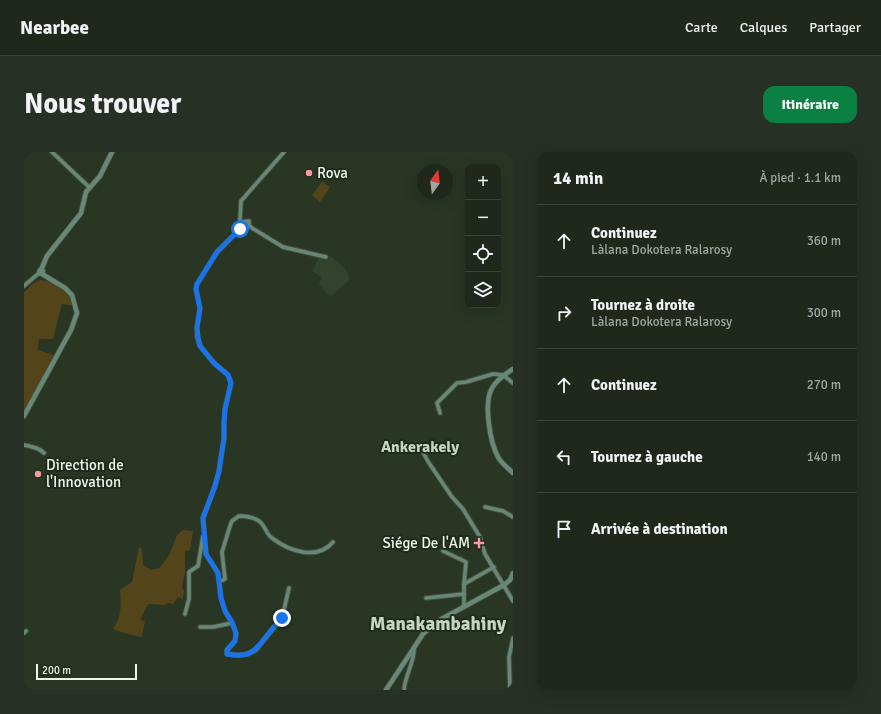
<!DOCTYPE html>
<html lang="fr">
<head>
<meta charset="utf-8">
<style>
	:root { --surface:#1f281b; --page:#273024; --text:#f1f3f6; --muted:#a1a6a3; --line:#3c443a; --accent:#0b8043 }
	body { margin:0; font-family:Signika,sans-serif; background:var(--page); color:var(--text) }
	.controls { position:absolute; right:12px; top:12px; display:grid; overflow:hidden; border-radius:8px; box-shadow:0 4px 16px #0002 }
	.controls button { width:36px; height:36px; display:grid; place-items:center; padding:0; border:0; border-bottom:1px solid var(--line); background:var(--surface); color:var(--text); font:20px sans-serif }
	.compass { position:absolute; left:393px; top:12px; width:36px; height:36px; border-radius:50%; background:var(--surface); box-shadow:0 4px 16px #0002; rotate:14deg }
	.scale { position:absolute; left:12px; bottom:10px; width:101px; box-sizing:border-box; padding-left:4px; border:2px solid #edf5ea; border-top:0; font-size:11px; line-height:14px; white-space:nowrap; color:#edf5ea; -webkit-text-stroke:3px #1f2b1b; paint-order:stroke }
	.stop { position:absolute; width:12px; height:12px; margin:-9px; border:3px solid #1a73e8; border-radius:50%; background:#fff }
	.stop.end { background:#1a73e8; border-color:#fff; box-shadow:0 1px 4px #0008 }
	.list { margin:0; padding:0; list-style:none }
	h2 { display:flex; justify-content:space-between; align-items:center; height:52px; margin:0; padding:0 16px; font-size:17px }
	h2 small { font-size:13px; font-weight:400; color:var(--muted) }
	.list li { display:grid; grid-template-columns:26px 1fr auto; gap:12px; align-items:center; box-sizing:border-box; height:72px; padding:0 16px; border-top:1px solid var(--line) }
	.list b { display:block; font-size:15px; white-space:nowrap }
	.list p { margin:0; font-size:13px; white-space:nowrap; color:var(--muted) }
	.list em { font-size:13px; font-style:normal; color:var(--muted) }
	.icon { flex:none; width:22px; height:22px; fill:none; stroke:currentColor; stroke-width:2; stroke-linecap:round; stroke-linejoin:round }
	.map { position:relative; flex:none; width:489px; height:538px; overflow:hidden; border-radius:12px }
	header { display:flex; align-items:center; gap:24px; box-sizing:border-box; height:56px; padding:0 20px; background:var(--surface); border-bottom:1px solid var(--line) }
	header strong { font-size:19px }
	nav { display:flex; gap:22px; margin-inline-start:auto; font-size:14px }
	.intro { display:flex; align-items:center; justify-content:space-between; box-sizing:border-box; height:96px; padding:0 24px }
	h1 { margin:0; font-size:28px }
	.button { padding:10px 18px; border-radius:12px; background:var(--accent); color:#fff; font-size:14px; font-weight:700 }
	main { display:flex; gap:24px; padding:0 24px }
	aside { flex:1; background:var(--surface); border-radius:12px; box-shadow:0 4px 16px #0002 }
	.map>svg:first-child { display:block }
	.built { fill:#32422c }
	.green { fill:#54441a }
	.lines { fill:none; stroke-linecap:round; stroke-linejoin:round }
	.minor-casing { stroke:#445140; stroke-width:5.5 }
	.tertiary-casing { stroke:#445140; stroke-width:6 }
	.minor { stroke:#688777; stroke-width:3.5 }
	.tertiary { stroke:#688777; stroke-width:4.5 }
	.route { stroke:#1a73e8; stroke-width:5 }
	.poi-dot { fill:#f49aa0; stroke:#1f2b1b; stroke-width:1.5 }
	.labels { text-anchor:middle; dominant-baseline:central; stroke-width:4; stroke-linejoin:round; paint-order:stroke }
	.poi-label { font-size:15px; fill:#edf5ea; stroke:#1f2b1b; text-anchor:start }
	.neighbourhood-label { font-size:16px; font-weight:bold; fill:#c5d5c0; stroke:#1f2b1b }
	.district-label { font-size:19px; font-weight:bold; fill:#c5d5c0; stroke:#1f2b1b }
</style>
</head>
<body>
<header>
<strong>Nearbee</strong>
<nav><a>Carte</a><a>Calques</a><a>Partager</a></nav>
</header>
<div class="intro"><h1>Nous trouver</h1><a class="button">Itinéraire</a></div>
<main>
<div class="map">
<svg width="489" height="538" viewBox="0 0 489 538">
	<rect width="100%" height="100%" fill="#293624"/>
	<path class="built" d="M 307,104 L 321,117 L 326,127 L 307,145 L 295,133 L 297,125 L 288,119 L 295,106 L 303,108 Z"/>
	<g class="green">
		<path d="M 298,30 L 306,35 L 296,50 L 288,43 Z"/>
		<path d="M 17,128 C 32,130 46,139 51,154 L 38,152 L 29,187 L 15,187 L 14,198 L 30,203 L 0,263 L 0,140 L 10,131 Z"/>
		<path d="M 159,378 L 169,379 L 166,398 L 161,399 L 161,420 L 158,435 L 160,439 L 159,447 L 154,445 L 149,452 L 143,451 L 141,453 L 124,452 L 116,468 L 121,469 L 118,485 L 103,482 L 89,477 C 98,463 97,454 96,438 L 108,430 L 115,395 L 118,397 L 119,413 L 127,418 L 136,416 L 145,403 L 153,383 Z"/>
	</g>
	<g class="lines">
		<defs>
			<g id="minor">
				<path d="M 28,0 L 65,35"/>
				<path d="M 260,0 L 217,49 L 216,68 L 218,70 L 216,77 L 193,100 L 173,132 L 172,137 L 176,156 L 173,175 L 173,185 L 176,194 L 190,211 L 204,223 L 207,231 L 201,257 L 200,271 L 200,286 L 195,319 L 191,334 L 179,366 L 182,402 L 194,421 L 197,446 L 201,459 L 208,471 L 212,481 L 211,489 L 203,498 L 203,502 L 215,503 L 224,502 L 232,498 L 258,466 L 265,436"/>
				<path d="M 218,70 L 225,69 L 225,73 L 228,76 L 259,95 L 302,105"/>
				<path d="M 0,134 L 15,121"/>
				<path d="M 416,261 L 413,251 L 433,231 L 442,230 L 469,222 L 479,223 L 489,231"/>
				<path d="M 364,292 L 392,294 L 397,297 L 405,311 L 428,345 L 439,357 L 456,385 L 461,402 L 489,449"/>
				<path d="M 0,293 C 8,295 14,295 20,301"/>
				<path d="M 461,355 L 479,359 L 489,365"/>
				<path d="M 419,399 L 442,410 L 440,432 L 470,415"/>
				<path d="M 195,430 L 201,427 L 198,400 L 206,374 L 208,369 L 215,364 C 222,364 229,365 235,369 C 241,373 242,382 248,386 C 265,399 293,409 309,390"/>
				<path d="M 402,446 L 440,442"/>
				<path d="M 440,455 L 440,432"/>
				<path d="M 161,462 L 165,447 L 165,420 L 174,414 L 179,384"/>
				<path d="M 176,475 L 189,475 L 208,471"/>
				<path d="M 0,481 L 2,479"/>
				<path d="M 380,538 C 381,523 391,509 390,496"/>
				<path d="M 486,538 L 485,505 L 489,486"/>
			</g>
			<g id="tertiary">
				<path d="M 17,118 L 23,104 L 57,61 L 62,40 L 76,24 L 88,0"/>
				<path d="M 489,217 C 481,222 471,229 467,238 C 460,254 466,290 474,305 C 477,311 484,316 489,321"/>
				<path d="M 0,264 L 47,178 L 53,161 L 48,143 L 41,136 L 18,122 L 15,121 L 16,118 L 19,119 L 18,122"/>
				<path d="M 362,538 L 399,482 L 412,470 L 480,433 L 486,428 L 489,421"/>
			</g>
		</defs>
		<use href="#minor" class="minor-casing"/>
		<use href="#tertiary" class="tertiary-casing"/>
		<use href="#minor" class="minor"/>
		<use href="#tertiary" class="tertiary"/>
	</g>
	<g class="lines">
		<path class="route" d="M 216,77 L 193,100 L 173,132 L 172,137 L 176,156 L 173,176 L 174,185 L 176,194 L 190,211 L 204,223 L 207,231 L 201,257 L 200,271 L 200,286 L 195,319 L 191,334 L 179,366 L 182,402 L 194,421 L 197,446 L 201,459 L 208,470 L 212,481 L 211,489 L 203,498 L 203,502 C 228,507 232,497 245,481 C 249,475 254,471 258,466"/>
	</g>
	<g class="poi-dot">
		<circle cx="285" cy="21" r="4"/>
		<circle cx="14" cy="322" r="4"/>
		<path d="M453 385h4v4h4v4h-4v4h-4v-4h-4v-4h4z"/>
	</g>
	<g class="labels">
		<g class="poi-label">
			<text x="293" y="21">Rova</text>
			<text x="22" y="313">Direction de<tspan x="22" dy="17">l'Innovation</tspan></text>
			<text x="446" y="391" text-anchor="end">Siége De l'AM</text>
		</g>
		<g class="neighbourhood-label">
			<text x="396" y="295">Ankerakely</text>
		</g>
		<g class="district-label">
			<text x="414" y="472">Manakambahiny</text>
		</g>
	</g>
</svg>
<div class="controls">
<button>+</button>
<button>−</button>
<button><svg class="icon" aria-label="locate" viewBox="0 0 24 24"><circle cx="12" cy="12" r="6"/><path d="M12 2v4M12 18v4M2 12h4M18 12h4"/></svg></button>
<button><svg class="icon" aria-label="layers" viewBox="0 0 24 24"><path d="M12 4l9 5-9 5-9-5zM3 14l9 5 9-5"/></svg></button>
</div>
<svg class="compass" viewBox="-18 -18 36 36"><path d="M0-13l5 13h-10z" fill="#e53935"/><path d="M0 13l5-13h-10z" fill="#a1a6a3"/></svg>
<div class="scale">200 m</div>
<div class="stop" style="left:216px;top:77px"></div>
<div class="stop end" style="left:258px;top:466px"></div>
</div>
<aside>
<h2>14 min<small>À pied · 1.1 km</small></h2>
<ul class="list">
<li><svg class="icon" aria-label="ahead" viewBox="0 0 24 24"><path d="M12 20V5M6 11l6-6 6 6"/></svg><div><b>Continuez</b><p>Làlana Dokotera Ralarosy</p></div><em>360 m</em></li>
<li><svg class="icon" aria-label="right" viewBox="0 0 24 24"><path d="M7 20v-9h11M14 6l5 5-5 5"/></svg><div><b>Tournez à droite</b><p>Làlana Dokotera Ralarosy</p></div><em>300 m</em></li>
<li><svg class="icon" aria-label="ahead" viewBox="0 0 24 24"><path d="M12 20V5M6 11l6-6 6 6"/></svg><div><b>Continuez</b></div><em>270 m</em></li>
<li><svg class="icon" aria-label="left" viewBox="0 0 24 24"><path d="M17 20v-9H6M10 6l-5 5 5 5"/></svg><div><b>Tournez à gauche</b></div><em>140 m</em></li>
<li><svg class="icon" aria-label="arrive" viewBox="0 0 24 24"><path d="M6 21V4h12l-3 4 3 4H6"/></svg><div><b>Arrivée à destination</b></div></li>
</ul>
</aside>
</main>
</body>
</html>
